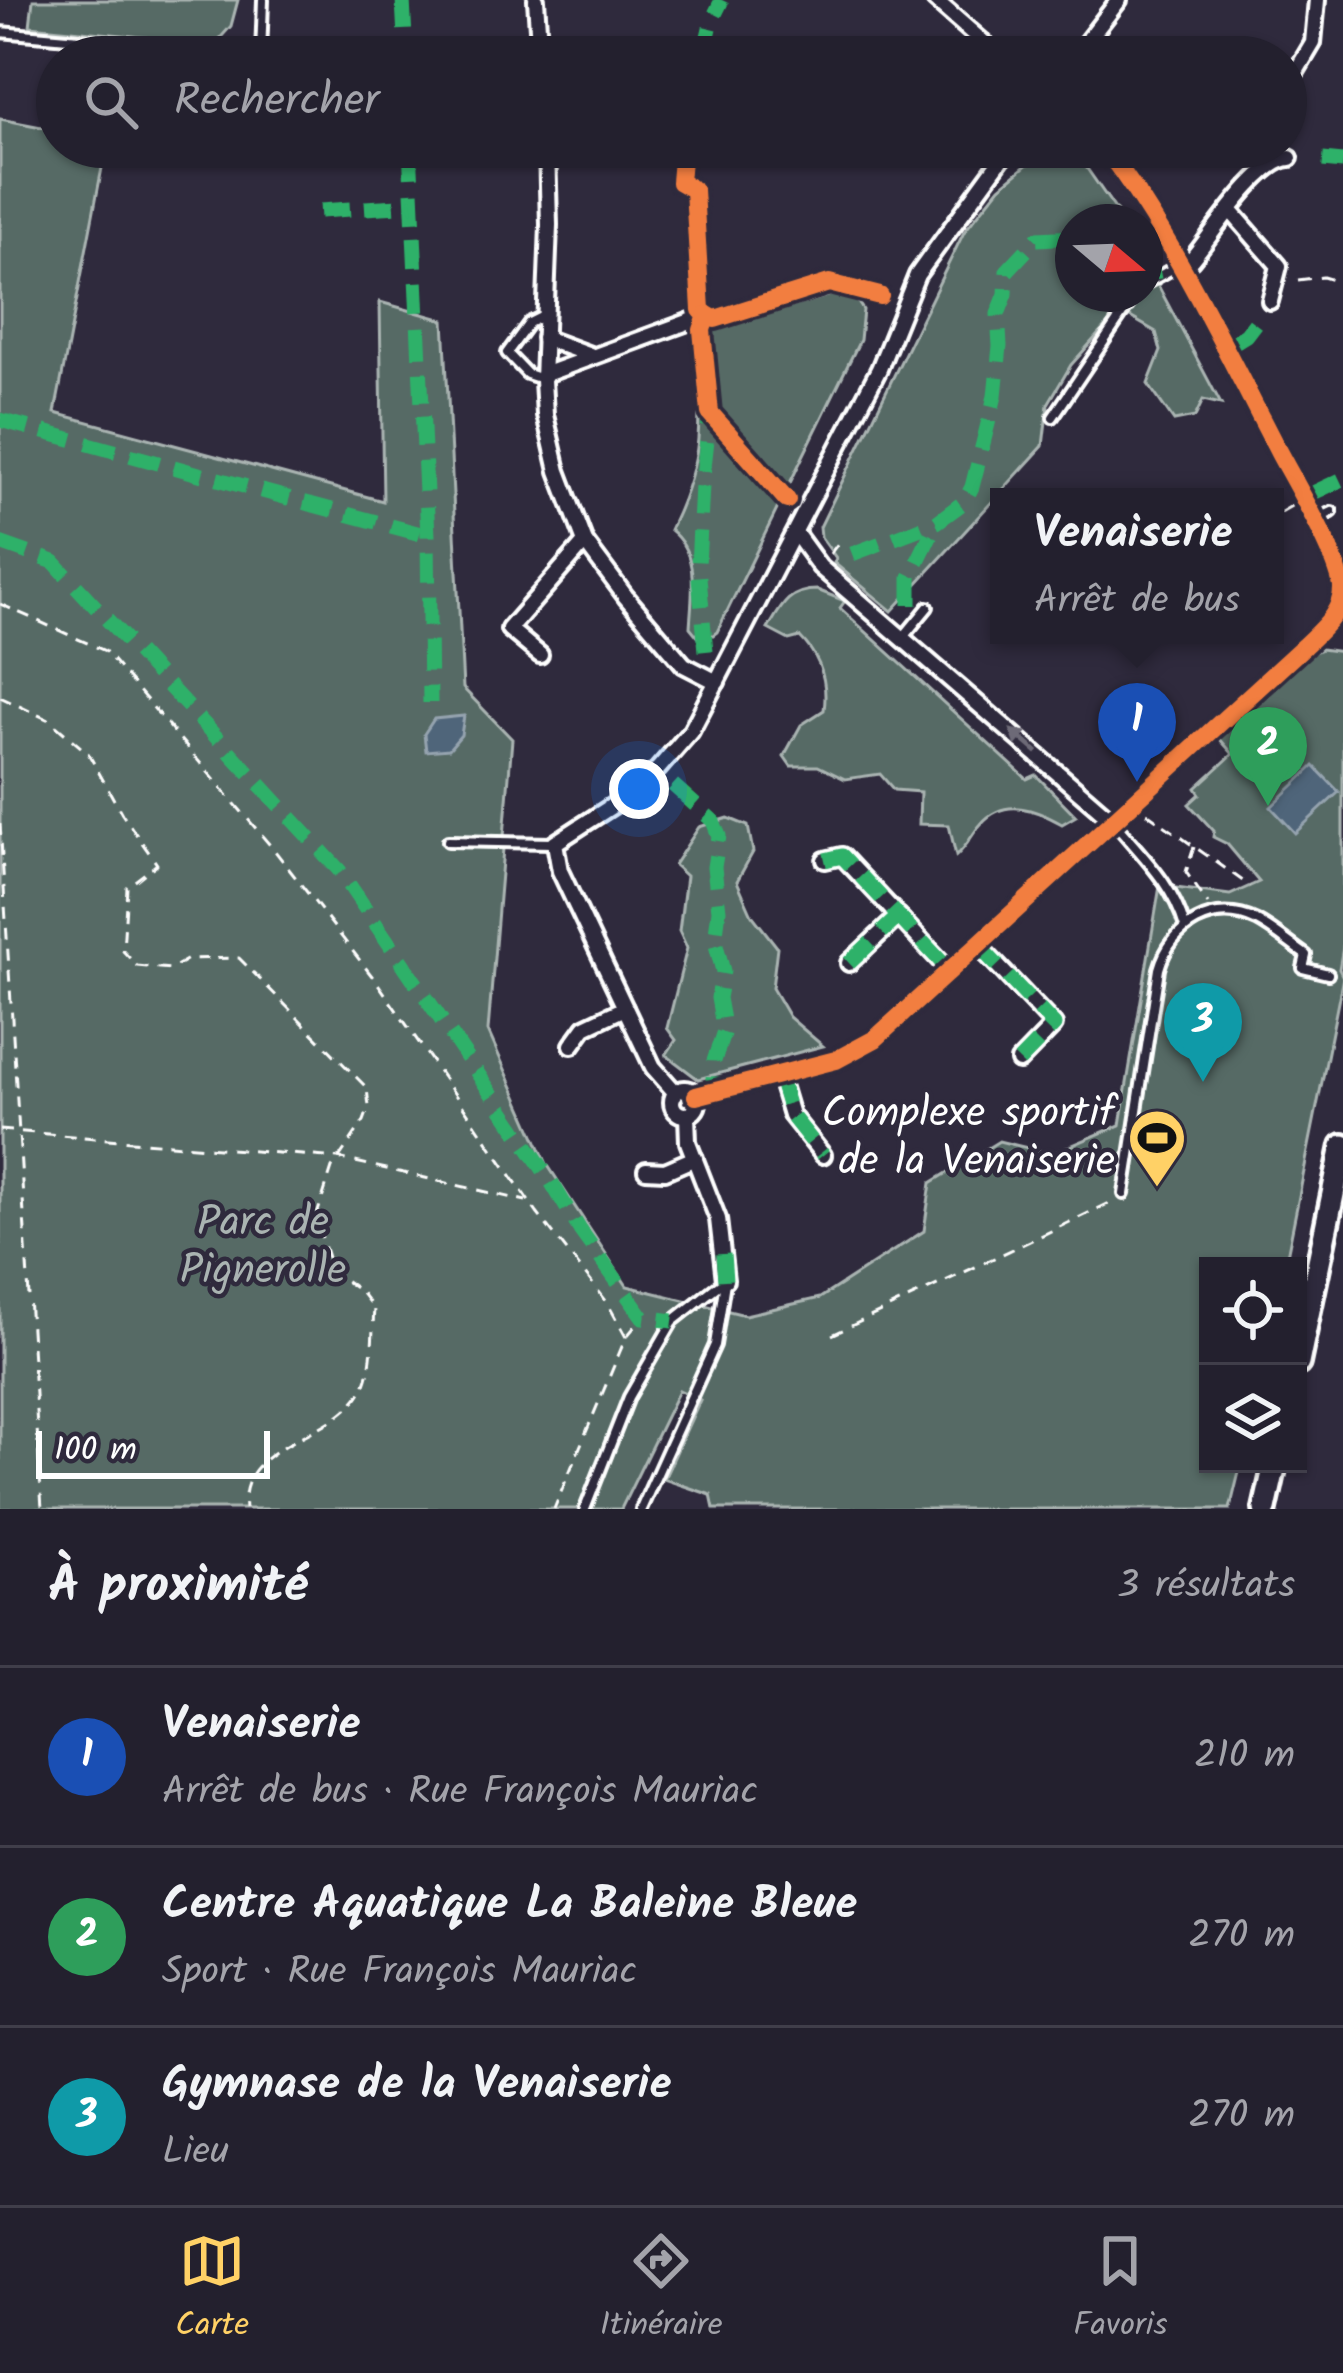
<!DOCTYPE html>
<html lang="fr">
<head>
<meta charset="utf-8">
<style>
	:root { --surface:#23202e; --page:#2f2d3a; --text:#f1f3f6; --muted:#a3a3aa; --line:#403e4a; --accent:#ffd166 }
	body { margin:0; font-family:Kalam,sans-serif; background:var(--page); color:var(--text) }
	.controls { position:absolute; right:36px; bottom:36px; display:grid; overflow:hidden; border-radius:0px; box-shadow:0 3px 9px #0004 }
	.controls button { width:108px; height:108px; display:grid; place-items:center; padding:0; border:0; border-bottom:3px solid var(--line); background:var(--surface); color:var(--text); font:60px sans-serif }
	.compass { position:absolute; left:1055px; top:204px; width:108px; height:108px; border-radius:50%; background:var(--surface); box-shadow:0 3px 9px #0004; rotate:109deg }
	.scale { position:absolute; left:36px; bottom:30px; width:234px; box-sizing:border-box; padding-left:12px; border:6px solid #fff; border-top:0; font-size:33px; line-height:42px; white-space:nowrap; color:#fff; -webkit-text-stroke:9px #2f2a3d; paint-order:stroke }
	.you { position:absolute; left:639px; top:789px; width:42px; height:42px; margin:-30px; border:9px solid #fff; border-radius:50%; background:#1a73e8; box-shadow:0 0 0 18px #1a73e833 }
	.badge { display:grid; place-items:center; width:78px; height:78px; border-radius:50%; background:var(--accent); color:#fff; font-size:39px; font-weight:700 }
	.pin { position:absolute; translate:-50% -99px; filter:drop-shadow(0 3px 6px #0008) }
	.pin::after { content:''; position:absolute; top:63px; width:42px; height:36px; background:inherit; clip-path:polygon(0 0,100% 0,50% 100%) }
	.popup { position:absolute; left:990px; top:488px; width:294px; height:156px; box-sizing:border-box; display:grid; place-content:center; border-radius:0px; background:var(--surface); filter:drop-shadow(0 3px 9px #0005); font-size:39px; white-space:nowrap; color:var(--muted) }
	.popup b { font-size:45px; color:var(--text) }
	.popup::after { content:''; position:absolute; left:50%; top:100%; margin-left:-24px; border:24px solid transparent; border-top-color:var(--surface) }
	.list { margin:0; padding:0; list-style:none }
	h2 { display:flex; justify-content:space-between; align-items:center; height:156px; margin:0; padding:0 48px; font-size:51px }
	h2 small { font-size:39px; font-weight:400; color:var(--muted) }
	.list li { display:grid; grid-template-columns:78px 1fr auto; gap:36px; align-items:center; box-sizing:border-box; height:180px; padding:0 48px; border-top:3px solid var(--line) }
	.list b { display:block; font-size:45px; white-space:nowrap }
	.list p { margin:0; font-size:39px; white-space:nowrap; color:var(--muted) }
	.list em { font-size:39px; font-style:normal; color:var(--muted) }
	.icon { flex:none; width:66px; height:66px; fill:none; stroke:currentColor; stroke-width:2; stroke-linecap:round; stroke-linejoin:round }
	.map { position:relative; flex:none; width:1343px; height:1509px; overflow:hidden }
	.search { position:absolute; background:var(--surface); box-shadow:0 3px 9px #0004; left:36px; right:36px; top:36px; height:132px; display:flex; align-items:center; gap:30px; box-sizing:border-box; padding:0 42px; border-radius:66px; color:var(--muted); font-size:45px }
	.sheet { height:696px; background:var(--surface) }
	nav { display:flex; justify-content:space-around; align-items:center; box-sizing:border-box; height:168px; border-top:3px solid var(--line); background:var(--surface); font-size:33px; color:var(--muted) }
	nav a { display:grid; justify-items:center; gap:6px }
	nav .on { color:var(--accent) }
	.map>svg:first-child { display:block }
	.green { fill:#566a65; stroke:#aab4b2; stroke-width:3 }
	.water { fill:#4f657a; stroke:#95a3af; stroke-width:3 }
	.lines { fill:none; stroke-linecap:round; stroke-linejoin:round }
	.lane-casing { stroke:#fff; stroke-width:16 }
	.street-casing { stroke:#fff; stroke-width:22 }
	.primary-casing { stroke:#fff; stroke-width:30 }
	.path { stroke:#fff; stroke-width:3; stroke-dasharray:12 9; stroke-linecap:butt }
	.lane { stroke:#2f2a3d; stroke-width:8 }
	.street { stroke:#2f2a3d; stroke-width:14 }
	.primary { stroke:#2f2a3d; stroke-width:21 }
	.quiet { stroke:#2db169; stroke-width:15; stroke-dasharray:30 15; stroke-linecap:butt }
	.cycleway-casing { stroke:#2f2a3d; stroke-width:26 }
	.cycleway { stroke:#f27e40; stroke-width:18 }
	.oneway { fill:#6d6a77 }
	.labels { text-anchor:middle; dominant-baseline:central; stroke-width:9; stroke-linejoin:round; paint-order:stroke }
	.poi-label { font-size:42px; fill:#fff; stroke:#2f2a3d; text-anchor:end }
	.park-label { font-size:42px; fill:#aab4b2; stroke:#2f2a3d }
</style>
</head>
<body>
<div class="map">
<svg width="1343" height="1509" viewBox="0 0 1343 1509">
	<rect width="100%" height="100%" fill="#2f2a3d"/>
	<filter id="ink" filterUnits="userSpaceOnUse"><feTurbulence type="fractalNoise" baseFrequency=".00833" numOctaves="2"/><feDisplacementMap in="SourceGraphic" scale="24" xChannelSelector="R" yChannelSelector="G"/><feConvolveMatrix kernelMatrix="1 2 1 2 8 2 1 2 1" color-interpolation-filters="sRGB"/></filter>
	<g filter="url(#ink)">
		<g class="green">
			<path d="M 33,0 L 238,0 L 231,26 L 215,44 L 30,26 Z"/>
			<path d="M 0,119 L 57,130 L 57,147 L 106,147 L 55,413 L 383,501 L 380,302 L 444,320 L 463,688 L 512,739 L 488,1031 L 547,1164 L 627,1286 L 745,1315 L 820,1298 L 924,1231 L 931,1183 L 999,1141 L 1052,1154 L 1120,1125 L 1160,886 L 1230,895 L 1259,882 L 1227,844 L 1213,837 L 1214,831 L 1189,804 L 1200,794 L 1196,788 L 1233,754 L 1218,737 L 1304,657 L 1321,649 L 1343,652 L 1343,947 L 1339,969 L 1343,977 L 1285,1266 L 1208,1266 L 1208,1464 L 1241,1464 L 1230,1509 L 714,1509 L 711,1495 L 664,1479 L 700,1400 L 679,1390 L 621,1509 L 0,1509 Z"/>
			<path d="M 1059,147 L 1072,147 L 1124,222 L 1073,222 L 1073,294 L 1145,294 L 1145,261 L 1221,404 L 1203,400 L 1195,417 L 1174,421 L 1148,384 L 1161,351 L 1156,332 L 1123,313 L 1114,317 L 1071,365 L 1048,404 L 1043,446 L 892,611 L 834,563 L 836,558 L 821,537 L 820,527 L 964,232 L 1000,187 L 1029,163 Z"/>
			<path d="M 841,292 L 855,298 L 863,310 L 860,340 L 717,632 L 709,638 L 699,638 L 690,627 C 692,592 700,554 670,530 C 707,453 701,419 692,336 Z"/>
			<path d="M 817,590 L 845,601 L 840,608 L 1027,779 L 1036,775 L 1076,816 L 1062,824 C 1037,810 1005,796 981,824 C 971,835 968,846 956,856 L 949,825 L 919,824 L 920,792 L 894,790 L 880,774 L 845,779 L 818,766 L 791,766 L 784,756 L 801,725 L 824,710 C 828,682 820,657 800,637 L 789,640 L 768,629 C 781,607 788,590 817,590 Z"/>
			<path d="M 728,818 L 748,826 L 753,852 L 737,881 L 752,915 L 777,947 L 772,988 L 789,1017 L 823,1046 L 698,1079 L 666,1055 L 676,1040 L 667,1028 L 687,948 L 679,931 L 686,876 L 674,865 L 699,827 Z"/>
		</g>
		<g class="water">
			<path d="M 464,716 L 461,735 L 449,749 L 426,751 L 424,734 L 434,719 Z"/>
			<path d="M 1278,716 L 1304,744 L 1278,768 L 1252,741 Z"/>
			<path d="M 1314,766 L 1339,792 L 1295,833 L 1271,807 Z"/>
		</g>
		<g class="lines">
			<defs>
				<g id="lane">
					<path d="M 0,32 L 261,55 L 263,0"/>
					<path d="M 1145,284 L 1179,265"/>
					<path d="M 542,379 L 527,374 L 507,353 L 529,323 L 543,316"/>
					<path d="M 1053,417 L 1136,294"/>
					<path d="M 1315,520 L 1332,512"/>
					<path d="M 904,636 L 928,607"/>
					<path d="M 1112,820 C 1141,855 1172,882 1185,927"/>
					<path d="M 448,841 L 553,843"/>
					<path d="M 1124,1194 L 1159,969 C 1171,926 1214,900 1257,921 C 1274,930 1290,944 1306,955 L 1303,968 L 1328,974"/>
					<path d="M 585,1509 L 629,1397 L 673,1321 L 725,1280"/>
					<path d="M 641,1509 L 715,1345 L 725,1282"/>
				</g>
				<g id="street">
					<path d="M 536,0 L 540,57"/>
					<path d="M 935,0 L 1000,57"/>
					<path d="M 1075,57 L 1119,0"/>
					<path d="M 1294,75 L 1313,43 L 1317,0"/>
					<path d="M 547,147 L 549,225 L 543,380 L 545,415 L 558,471 L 585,542 L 626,597 L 684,665 L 717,682"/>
					<path d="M 1231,211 L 1279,266 L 1270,301"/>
					<path d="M 1179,265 L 1191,260 C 1212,235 1259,160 1290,158"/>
					<path d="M 544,338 L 590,355"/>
					<path d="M 543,375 L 707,315"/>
					<path d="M 796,534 L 820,567 L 1111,819"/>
					<path d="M 540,655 L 509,629 L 585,542"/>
					<path d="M 825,860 L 842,856 L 948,969"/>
					<path d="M 977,944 L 1054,1025 L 1019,1061"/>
					<path d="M 849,963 L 899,916"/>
					<path d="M 572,1045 L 585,1027 L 625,1008"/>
					<path d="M 779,1075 L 791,1115 L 823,1155"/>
					<circle cx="685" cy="1102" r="13"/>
					<path d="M 676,1093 L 653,1067 L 560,871 L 555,843 L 632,793 L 658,769 L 691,731 L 879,369 L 917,275 L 1010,147"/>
					<path d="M 696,1096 L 836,1060 L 875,1039 L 1304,646 C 1320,630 1343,613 1342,587 C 1337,554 1296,485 1279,453 C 1225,350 1175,240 1104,147"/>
					<path d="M 687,1115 L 688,1142 L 718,1219 L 725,1280"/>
					<path d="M 646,1170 L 665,1171 L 695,1158"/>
				</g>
				<g id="primary">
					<path d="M 1298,1363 L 1343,1146"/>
					<path d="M 1265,1509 L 1275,1464"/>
				</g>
			</defs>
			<use href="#lane" class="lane-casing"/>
			<use href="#street" class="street-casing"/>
			<use href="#primary" class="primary-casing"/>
			<g class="path">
				<path d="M 1298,280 L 1323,277 L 1343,283"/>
				<path d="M 1281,512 L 1293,505"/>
				<path d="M 830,554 L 839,542"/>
				<path d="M 0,604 L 105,651 L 275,851 L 379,985 L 537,1213 L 607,1302 L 626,1337 L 554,1509"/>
				<path d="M 0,697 L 49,720 L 88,753 L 122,814 L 157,864 L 127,887 L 123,951 L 137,966 L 171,969 L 188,959 L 239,958 L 367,1088 L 369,1107 L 364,1121 L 332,1168 L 316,1218 L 332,1271 L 361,1292 L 374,1309 C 372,1333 374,1371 361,1392 C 332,1441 238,1441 245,1509"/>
				<path d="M 1147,813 L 1250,886"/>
				<path d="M 0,823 L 42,1509"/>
				<path d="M 1194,847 L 1186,872 L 1208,904"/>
				<path d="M 0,1130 L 338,1158 L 526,1201"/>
				<path d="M 832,1335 L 1112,1202"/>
				<path d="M 627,1336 L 643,1317"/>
			</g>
			<use href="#lane" class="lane"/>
			<use href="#street" class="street"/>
			<use href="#primary" class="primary"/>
			<g class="quiet">
				<path d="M 403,0 L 406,57"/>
				<path d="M 703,57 L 712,20 L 722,0"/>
				<path d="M 410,147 L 428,536 L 430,703"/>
				<path d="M 1323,160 L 1343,162"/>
				<path d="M 320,211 L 413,205"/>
				<path d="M 1145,274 L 1160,271"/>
				<path d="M 1233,343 L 1246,335 L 1262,314"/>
				<path d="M 0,420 L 428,536"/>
				<path d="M 1313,493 L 1343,479"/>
				<path d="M 0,543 L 54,562 L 339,870 L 547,1175 L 580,1230 L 643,1317 L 673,1321"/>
				<path d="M 852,554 L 937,522 L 964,502 L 972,487 L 995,396 L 1000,346 L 998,314 L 1006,294 L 1007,271 L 1037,239 L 1073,237"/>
				<path d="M 910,605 L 910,577 L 937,522"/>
				<path d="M 706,651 L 698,567 L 702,485 L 710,413"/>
				<path d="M 673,785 L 713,821 L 719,836 L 714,867 L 719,910 L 715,941 L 723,971 L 718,998 L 724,1031 L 714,1061 L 713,1080"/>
				<path d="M 825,860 L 842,856 L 948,969"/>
				<path d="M 977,944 L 1054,1025 L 1019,1061"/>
				<path d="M 849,963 L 899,916"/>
				<path d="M 779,1075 L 791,1115 L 823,1155"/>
				<path d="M 723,1254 L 725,1280"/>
			</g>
			<defs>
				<g id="cycleway">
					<path d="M 683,147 L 680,182 L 694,190 L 701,310 L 707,315"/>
					<path d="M 707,315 L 702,330 L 710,413 L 787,500"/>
					<path d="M 707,315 L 715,319 L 829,283 L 880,296"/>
					<path d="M 696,1096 L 836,1060 L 875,1039 L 1304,646 C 1320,630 1343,613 1342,587 C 1337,554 1296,485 1279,453 C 1225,350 1175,240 1104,147"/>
				</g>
			</defs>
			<use href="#cycleway" class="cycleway-casing"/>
			<use href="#cycleway" class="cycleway"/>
		</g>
		<defs><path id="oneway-solid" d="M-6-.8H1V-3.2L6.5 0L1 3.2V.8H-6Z" transform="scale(3)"/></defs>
		<use class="oneway" href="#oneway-solid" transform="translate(1024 741) rotate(-139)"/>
	</g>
	<defs>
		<symbol id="stadium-pin" viewBox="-11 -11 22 30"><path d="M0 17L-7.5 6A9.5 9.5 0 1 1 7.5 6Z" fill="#ffd166" stroke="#2f2a3d"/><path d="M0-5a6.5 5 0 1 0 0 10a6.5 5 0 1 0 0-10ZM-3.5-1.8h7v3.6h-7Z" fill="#111"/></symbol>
	</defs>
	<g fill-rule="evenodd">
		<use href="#stadium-pin" x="1124" y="1105" width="66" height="90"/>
	</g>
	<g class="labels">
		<g class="poi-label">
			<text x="1115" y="1114">Complexe sportif<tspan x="1115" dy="48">de la Venaiserie</tspan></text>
		</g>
		<g class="park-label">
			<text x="263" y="1223">Parc de<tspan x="263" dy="48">Pignerolle</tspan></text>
		</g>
	</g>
</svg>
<div class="controls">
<button><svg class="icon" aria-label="locate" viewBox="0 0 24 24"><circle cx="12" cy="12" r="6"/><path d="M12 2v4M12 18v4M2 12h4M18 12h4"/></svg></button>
<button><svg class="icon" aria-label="layers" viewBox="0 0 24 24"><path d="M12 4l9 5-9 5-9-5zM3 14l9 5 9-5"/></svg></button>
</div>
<svg class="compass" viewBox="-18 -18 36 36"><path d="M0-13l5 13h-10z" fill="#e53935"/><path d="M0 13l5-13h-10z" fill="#a3a3aa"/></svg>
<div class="scale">100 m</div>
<div class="you"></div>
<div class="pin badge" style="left:1137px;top:782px;background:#1a4fb4">1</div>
<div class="popup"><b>Venaiserie</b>Arrêt de bus</div>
<div class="pin badge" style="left:1268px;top:806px;background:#2e9e5b">2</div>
<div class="pin badge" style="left:1203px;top:1082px;background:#0f9aa8">3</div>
<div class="search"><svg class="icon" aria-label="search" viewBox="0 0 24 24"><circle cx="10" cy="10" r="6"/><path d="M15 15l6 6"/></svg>Rechercher</div>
</div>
<section class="sheet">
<h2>À proximité<small>3 résultats</small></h2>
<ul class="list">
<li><span class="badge" style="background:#1a4fb4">1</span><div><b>Venaiserie</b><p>Arrêt de bus · Rue François Mauriac</p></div><em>210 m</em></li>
<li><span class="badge" style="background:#2e9e5b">2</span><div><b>Centre Aquatique La Baleine Bleue</b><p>Sport · Rue François Mauriac</p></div><em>270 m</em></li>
<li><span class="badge" style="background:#0f9aa8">3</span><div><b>Gymnase de la Venaiserie</b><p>Lieu</p></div><em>270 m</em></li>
</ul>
</section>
<nav>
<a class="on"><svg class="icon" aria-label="map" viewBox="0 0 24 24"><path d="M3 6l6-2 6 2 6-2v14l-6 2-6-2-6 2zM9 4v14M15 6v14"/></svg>Carte</a>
<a><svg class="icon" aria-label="directions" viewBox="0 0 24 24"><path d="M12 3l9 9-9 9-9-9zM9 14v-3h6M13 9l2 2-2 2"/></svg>Itinéraire</a>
<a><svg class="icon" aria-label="saved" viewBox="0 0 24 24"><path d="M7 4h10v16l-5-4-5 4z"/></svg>Favoris</a>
</nav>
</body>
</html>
